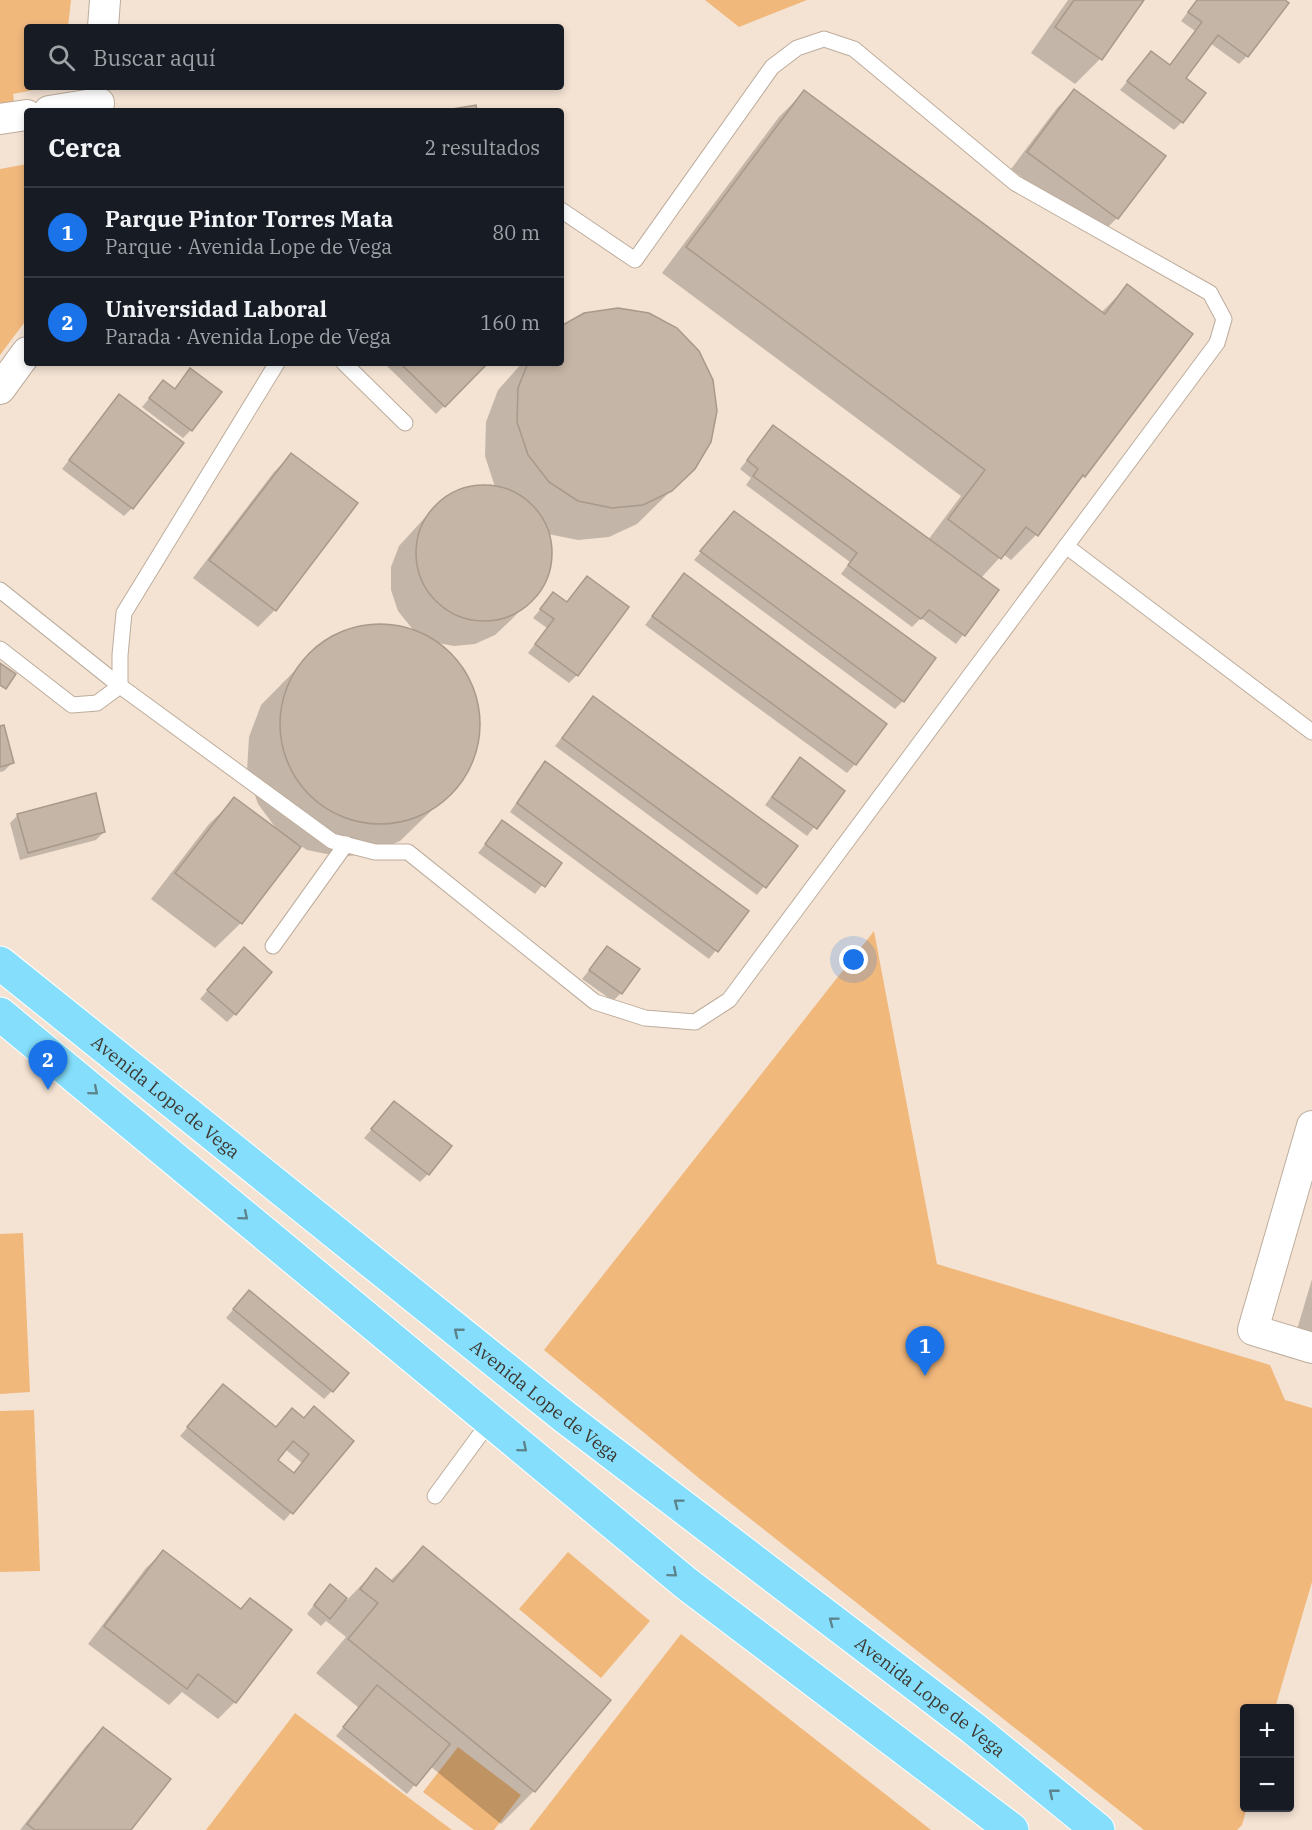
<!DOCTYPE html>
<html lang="es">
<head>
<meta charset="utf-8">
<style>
	:root { --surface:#171b24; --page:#20242c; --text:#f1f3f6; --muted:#9ea1a6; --line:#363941; --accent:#1a73e8 }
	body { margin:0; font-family:"IBM Plex Serif",serif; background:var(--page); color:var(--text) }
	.controls { position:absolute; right:18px; bottom:18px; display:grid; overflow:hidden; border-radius:6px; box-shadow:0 3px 9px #0003 }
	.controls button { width:54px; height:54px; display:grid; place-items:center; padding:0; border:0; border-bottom:2px solid var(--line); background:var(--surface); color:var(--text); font:30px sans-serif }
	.you { position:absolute; left:854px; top:960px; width:21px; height:21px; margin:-15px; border:4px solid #fff; border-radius:50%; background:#1a73e8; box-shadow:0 0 0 9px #1a73e833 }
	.badge { display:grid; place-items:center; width:39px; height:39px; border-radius:50%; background:var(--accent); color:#fff; font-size:20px; font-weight:700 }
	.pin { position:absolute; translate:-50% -50px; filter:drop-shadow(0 2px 3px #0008) }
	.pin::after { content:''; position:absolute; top:32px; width:21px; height:18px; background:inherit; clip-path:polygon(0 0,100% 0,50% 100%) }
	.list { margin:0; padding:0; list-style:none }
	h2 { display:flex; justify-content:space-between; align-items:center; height:78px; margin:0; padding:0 24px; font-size:26px }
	h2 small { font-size:20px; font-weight:400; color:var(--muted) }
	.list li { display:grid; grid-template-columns:39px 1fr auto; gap:18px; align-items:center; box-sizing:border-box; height:90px; padding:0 24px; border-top:2px solid var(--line) }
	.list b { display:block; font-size:22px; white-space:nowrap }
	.list p { margin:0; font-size:20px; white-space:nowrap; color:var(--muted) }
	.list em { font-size:20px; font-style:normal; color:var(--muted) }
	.icon { flex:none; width:33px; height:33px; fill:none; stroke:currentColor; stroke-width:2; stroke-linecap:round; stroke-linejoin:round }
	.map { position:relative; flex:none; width:1312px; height:1830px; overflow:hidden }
	.search { position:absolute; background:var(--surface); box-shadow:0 3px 9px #0003; left:24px; top:24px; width:540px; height:66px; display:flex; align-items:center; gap:15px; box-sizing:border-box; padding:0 21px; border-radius:6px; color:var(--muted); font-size:22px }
	.panel { position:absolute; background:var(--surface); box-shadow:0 3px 9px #0003; left:24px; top:108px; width:540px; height:258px; border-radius:6px }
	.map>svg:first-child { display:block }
	.green { fill:#f1b87c }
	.shadow { fill:#0003; fill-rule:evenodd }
	.building { fill:#c5b5a6; stroke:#a8998a; stroke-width:1.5; fill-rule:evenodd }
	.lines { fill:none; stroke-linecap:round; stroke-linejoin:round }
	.lane-casing { stroke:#bdad9d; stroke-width:17 }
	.street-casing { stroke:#bdad9d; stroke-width:32 }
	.primary-casing { stroke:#fff; stroke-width:35 }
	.lane { stroke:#fff; stroke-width:15 }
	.street { stroke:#fff; stroke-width:30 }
	.primary { stroke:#85dffc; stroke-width:33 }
	.oneway { stroke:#5d838c }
	.labels { text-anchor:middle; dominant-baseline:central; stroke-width:4.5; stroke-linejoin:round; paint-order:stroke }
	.street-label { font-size:18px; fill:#3d3730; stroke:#f4e3d3 }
</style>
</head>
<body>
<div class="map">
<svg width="1312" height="1830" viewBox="0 0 1312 1830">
	<rect width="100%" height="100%" fill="#f4e3d3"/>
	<g class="green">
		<path d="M 0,0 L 71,0 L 68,27 L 27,27 L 27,87 L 48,87 L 13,94 L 14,102 L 0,105 Z"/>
		<path d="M 705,0 L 807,0 L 739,27 Z"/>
		<path d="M 27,164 L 27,319 L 0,355 L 0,169 Z"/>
		<path d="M 874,931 L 937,1264 L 1270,1365 L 1285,1400 L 1312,1408 L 1312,1582 L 1275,1708 L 1244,1708 L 1244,1808 L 1247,1808 L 1242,1825 L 1237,1830 L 1144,1830 L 700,1479 L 544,1350 Z"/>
		<path d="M 23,1233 L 30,1392 L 0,1394 L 0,1234 Z"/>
		<path d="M 34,1410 L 40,1571 L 0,1572 L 0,1411 Z"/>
		<path d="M 568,1552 L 650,1621 L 601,1678 L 519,1609 Z"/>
		<path d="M 681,1634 L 931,1830 L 529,1830 Z"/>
		<path d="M 295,1713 L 452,1830 L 206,1830 Z"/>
		<path d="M 458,1747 L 521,1795 L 494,1830 L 474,1830 L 423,1792 Z"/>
	</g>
	<g class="shadow">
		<path d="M 1068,0 L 1142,0 L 1100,59 L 1075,84 L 1031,53 Z"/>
		<path d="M 1197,0 L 1282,0 L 1247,56 L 1239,64 L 1210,43 L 1184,78 L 1182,122 L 1174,130 L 1120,90 L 1151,53 L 1169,66 L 1195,31 L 1181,21 Z"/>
		<path d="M 1074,91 L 1117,218 L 1100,235 L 1011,169 L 1057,108 Z"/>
		<path d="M 804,92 L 1101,313 L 1127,286 L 1084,476 L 1070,490 L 1036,535 L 1011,560 L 1003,554 L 980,579 L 997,591 L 956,644 L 921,618 L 912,627 L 841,574 L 850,562 L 746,485 L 751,478 L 740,469 L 773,427 L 928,540 L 961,496 L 662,273 L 779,117 Z"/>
		<path d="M 561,328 L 694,468 L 637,524 L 609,537 L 578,540 L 548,534 L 551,553 L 547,575 L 537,593 L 511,620 L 495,635 L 475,644 L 454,646 L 438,643 L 462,669 L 475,697 L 479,728 L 473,759 L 457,786 L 400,841 L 372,853 L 341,857 L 307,850 L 295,842 L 294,844 L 299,848 L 241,923 L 215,948 L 151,899 L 209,824 L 235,799 L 278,831 L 258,804 L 247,771 L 249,737 L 261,705 L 319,646 L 349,630 L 383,625 L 414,631 L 398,611 L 391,590 L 391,567 L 399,546 L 439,502 L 459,491 L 481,486 L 495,487 L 485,456 L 486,422 L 498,390 L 522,363 L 561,363 Z"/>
		<path d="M 384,363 L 486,363 L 436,414 Z"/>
		<path d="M 190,370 L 191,430 L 183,438 L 142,407 L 163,382 L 174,390 Z"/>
		<path d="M 119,396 L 132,508 L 124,516 L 62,469 Z"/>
		<path d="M 291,455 L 356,504 L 275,610 L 258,627 L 193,578 L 274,472 Z"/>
		<path d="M 726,522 L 903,701 L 895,709 L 694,560 Z"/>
		<path d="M 684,575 L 855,764 L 847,773 L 645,625 Z"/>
		<path d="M 587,578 L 627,607 L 577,675 L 569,683 L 528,653 L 547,628 L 533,618 L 553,594 L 566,603 Z"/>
		<path d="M 593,698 L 796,846 L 757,895 L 555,746 Z"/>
		<path d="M 0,727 L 12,763 L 4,771 L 0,772 Z"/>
		<path d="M 800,759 L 843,791 L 807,836 L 765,805 L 792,768 Z"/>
		<path d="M 546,763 L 747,911 L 709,959 L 510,812 L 537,771 Z"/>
		<path d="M 18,815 L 104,832 L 96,840 L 20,860 L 10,823 Z"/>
		<path d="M 503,822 L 560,863 L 535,894 L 478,853 Z"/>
		<path d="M 607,948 L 621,993 L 613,1001 L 582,979 Z"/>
		<path d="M 236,957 L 235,1014 L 227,1022 L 200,999 Z"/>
		<path d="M 394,1103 L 428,1174 L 420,1182 L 364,1138 Z"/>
		<path d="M 1312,1279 L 1312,1338 L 1296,1333 Z"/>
		<path d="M 241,1300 L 332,1391 L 324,1399 L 226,1318 Z"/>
		<path d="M 223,1386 L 276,1429 L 303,1420 L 352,1441 L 284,1521 L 180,1436 ZM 285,1449 L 302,1463 L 293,1474 L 276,1461 Z"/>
		<path d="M 423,1548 L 609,1700 L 534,1791 L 501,1824 L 430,1766 L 407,1794 L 336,1736 L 359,1708 L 316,1673 L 346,1637 L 326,1621 L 321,1626 L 307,1614 L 322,1594 L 330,1586 L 347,1600 L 376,1570 L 390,1581 Z"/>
		<path d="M 163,1552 L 240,1610 L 250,1600 L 235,1702 L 218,1719 L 182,1692 L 169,1705 L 88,1644 L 146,1568 Z"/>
		<path d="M 103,1729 L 129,1830 L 20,1830 L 86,1746 Z"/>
	</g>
	<g class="building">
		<path d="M 1074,0 L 1144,0 L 1102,60 L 1055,27 Z"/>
		<path d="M 1197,0 L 1285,0 L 1289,3 L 1248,57 L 1218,35 L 1186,78 L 1206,93 L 1183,123 L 1127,81 L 1151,51 L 1170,65 L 1202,22 L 1188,12 Z"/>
		<path d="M 1074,89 L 1166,156 L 1118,219 L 1027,152 Z"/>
		<path d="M 804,90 L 1105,314 L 1127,284 L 1193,334 L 1085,477 L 1083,475 L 1038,536 L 1026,527 L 1001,559 L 948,519 L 985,470 L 686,247 Z"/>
		<path d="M 476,105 L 477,111 L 440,111 Z"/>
		<path d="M 618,308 L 649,313 L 677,328 L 699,351 L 713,380 L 717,411 L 711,442 L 695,469 L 672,491 L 643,505 L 612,508 L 578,501 L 549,482 L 528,455 L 517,422 L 518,388 L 528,363 L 561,363 L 561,326 L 584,313 Z"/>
		<path d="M 400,363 L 488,363 L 445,407 Z"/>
		<path d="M 190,368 L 222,392 L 192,431 L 149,398 L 163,380 L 175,389 Z"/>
		<path d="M 119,394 L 184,443 L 133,509 L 69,460 Z"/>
		<path d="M 773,425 L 999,590 L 965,636 L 929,610 L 921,619 L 848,565 L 857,553 L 753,476 L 758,469 L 747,460 Z"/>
		<path d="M 291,453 L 358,503 L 276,611 L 209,560 Z"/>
		<circle cx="484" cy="553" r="68"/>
		<path d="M 734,511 L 936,658 L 904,702 L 700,551 Z"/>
		<path d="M 684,573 L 887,724 L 856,765 L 652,616 Z"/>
		<path d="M 587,576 L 629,607 L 578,676 L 535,644 L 554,619 L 540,609 L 553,592 L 567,602 Z"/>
		<circle cx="380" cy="724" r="100"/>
		<path d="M 0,663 L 16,674 L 6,689 L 0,685 Z"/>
		<path d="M 593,696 L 798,846 L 766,888 L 562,738 Z"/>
		<path d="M 4,725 L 14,763 L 0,767 L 0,726 Z"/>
		<path d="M 800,757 L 845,791 L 817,829 L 772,797 Z"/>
		<path d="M 545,761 L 749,911 L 718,952 L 517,803 Z"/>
		<path d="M 96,793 L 105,832 L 28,853 L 17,814 Z"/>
		<path d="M 234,797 L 301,847 L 242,924 L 175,873 Z"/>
		<path d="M 502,820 L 562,863 L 545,887 L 485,844 Z"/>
		<path d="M 607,946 L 640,969 L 622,994 L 589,970 Z"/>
		<path d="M 244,947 L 272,972 L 236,1015 L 207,990 Z"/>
		<path d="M 394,1101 L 452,1146 L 429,1175 L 371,1129 Z"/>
		<path d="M 249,1290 L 349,1373 L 333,1392 L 233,1309 Z"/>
		<path d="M 223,1384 L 276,1427 L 292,1408 L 304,1418 L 314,1406 L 354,1441 L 293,1514 L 187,1427 ZM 293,1441 L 309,1454 L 294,1473 L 278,1460 Z"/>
		<path d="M 423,1546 L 611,1700 L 535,1792 L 348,1639 L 378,1603 L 360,1589 L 376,1568 L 393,1582 Z"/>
		<path d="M 163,1550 L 241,1609 L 250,1598 L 292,1630 L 236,1703 L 198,1674 L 187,1689 L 104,1626 Z"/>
		<path d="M 330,1584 L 347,1598 L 330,1619 L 314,1605 Z"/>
		<path d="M 377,1685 L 450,1744 L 416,1786 L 343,1727 Z"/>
		<path d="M 103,1727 L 171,1779 L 131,1830 L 35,1830 L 27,1824 Z"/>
	</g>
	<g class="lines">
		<defs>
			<g id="lane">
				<path d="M 344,363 L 405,423"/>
				<path d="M 1066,546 L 1312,732"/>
				<path d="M 0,590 L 120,686 L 332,841 L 375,852 L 408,852 L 595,1002 L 645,1018 L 695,1022 L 729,1000 L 1217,343 L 1224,319 L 1210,293 L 1015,183 L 854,49 L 824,39 L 797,48 L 772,67 L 635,260 L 561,210"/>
				<path d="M 0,649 L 72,705 L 97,703 L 120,686"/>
				<path d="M 120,686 L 120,655 L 124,613 L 277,363"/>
				<path d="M 273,946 L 346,844"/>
				<path d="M 435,1496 L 490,1421"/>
			</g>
			<g id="street">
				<path d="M 103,27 L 105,0"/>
				<path d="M 49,111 L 99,103"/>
				<path d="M 0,119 L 27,115"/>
				<path d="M 0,389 L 27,352"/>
				<path d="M 1312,1126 L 1253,1330 L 1312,1348"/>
			</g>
			<g id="primary">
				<path id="s1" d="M 0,963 L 565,1417 L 973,1728 L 1098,1830"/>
				<path d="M 0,1014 L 687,1584 L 1012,1830"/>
			</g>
		</defs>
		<use href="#lane" class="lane-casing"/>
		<use href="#street" class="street-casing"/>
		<use href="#primary" class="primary-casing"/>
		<use href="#lane" class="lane"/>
		<use href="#street" class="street"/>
		<use href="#primary" class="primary"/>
	</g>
	<defs><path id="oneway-chevron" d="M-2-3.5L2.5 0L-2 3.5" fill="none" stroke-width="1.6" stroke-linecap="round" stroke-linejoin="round" transform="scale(1.5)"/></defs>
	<g class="oneway">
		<use href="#oneway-chevron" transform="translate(94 1091) rotate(40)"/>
		<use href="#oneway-chevron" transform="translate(244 1216) rotate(40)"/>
		<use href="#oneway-chevron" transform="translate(458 1332) rotate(-141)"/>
		<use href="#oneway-chevron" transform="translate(523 1448) rotate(40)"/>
		<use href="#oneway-chevron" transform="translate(678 1503) rotate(-143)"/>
		<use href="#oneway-chevron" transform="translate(673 1573) rotate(40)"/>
		<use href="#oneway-chevron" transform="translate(833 1621) rotate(-143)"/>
		<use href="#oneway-chevron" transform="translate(1053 1793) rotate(-141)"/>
	</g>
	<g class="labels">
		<g class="street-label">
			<text stroke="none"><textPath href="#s1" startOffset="213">Avenida Lope de Vega</textPath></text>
			<text stroke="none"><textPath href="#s1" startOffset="699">Avenida Lope de Vega</textPath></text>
			<text stroke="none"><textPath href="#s1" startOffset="1185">Avenida Lope de Vega</textPath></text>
		</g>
	</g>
</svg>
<div class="controls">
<button>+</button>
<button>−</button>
</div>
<div class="you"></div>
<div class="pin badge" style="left:925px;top:1376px">1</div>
<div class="pin badge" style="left:48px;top:1090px">2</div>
<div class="search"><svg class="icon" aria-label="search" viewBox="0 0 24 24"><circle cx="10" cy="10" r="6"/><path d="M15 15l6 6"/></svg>Buscar aquí</div>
<section class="panel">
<h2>Cerca<small>2 resultados</small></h2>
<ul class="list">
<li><span class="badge">1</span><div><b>Parque Pintor Torres Mata</b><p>Parque · Avenida Lope de Vega</p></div><em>80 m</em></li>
<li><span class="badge">2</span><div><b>Universidad Laboral</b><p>Parada · Avenida Lope de Vega</p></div><em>160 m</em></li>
</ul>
</section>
</div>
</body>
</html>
